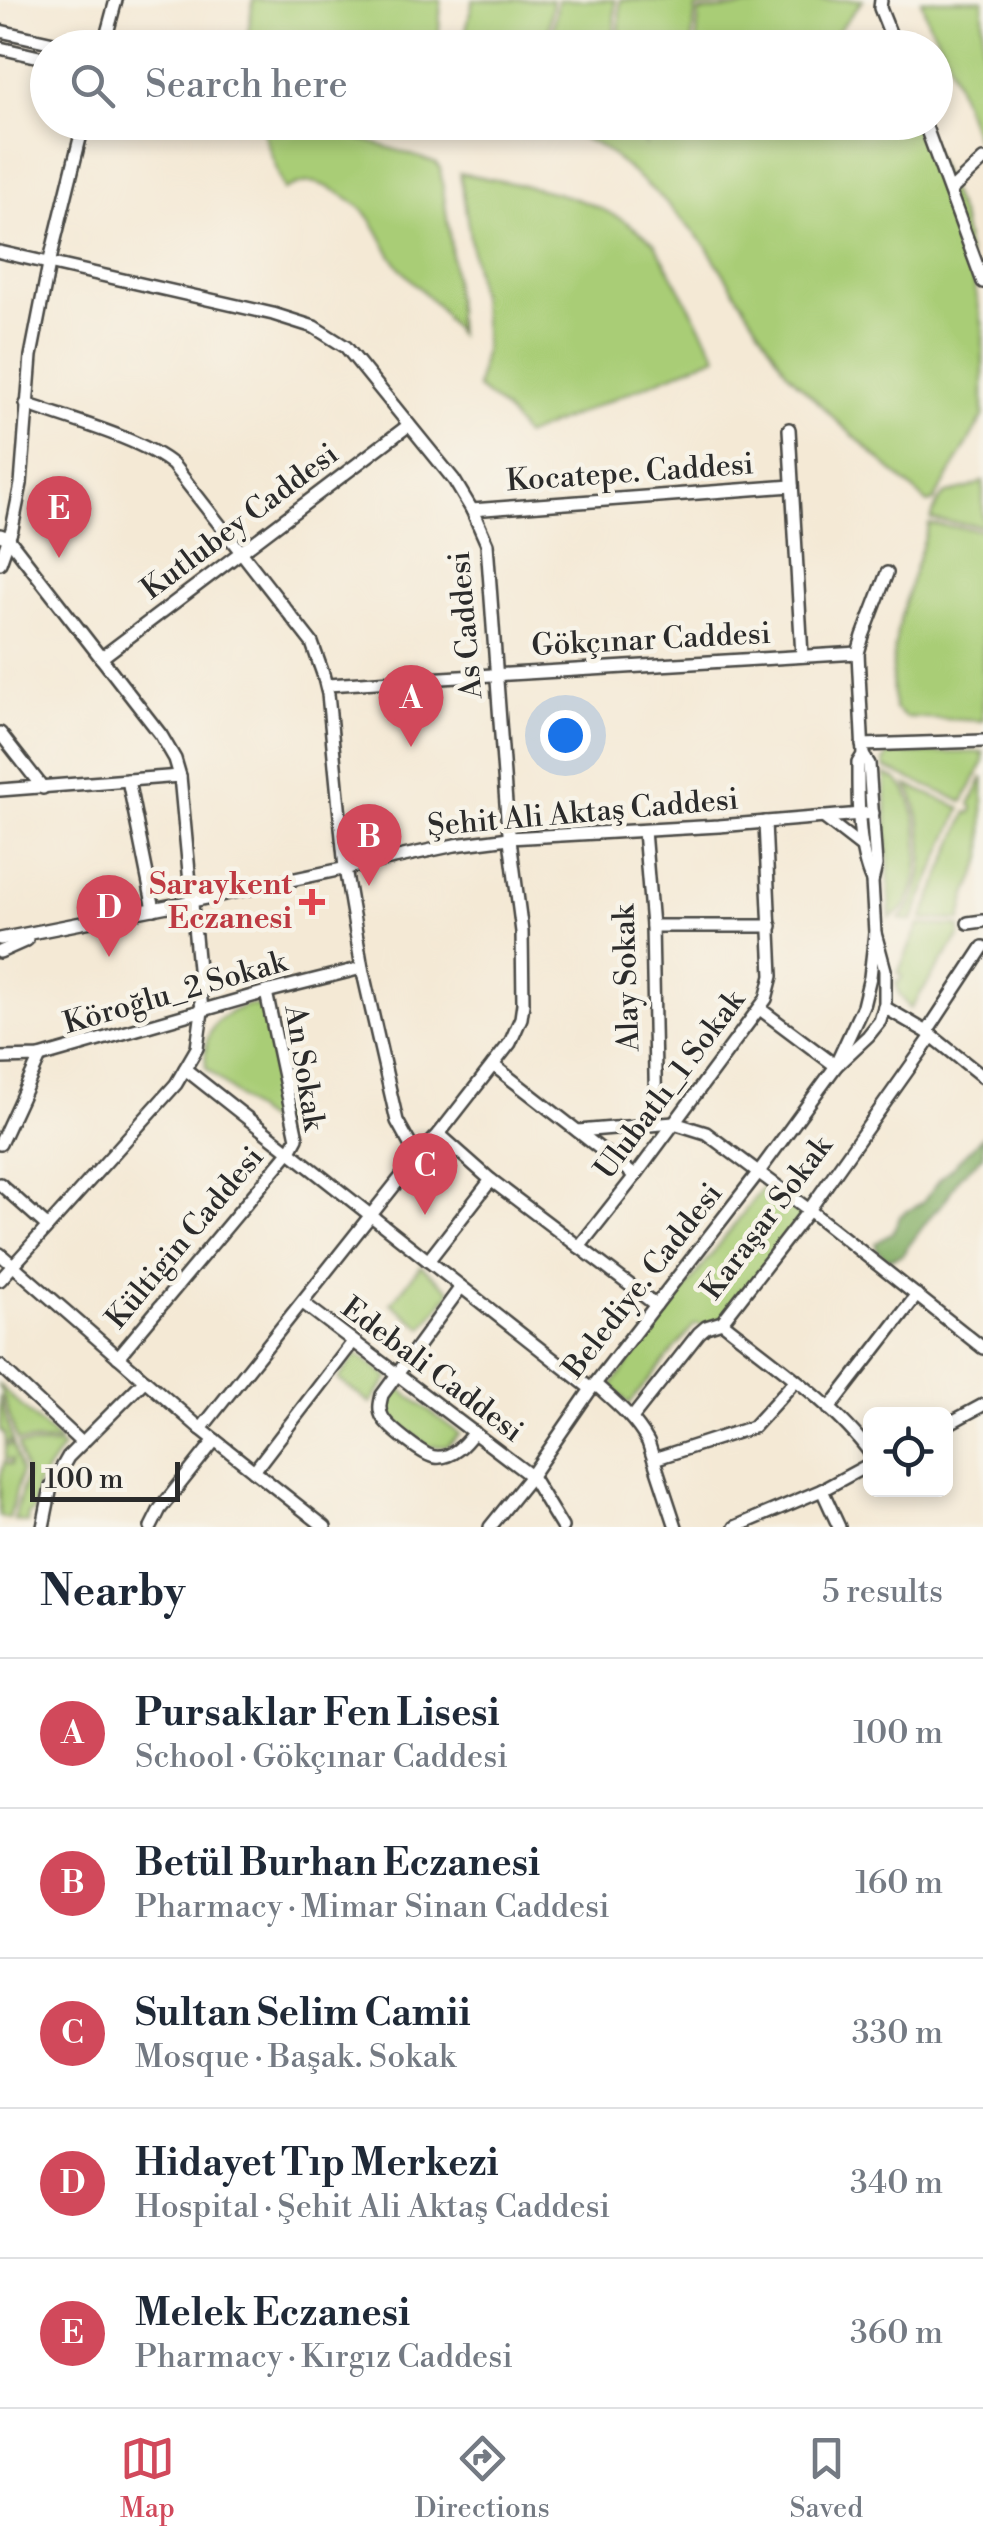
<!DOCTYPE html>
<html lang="en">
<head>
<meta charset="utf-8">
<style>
	:root { --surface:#fff; --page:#f6f6f7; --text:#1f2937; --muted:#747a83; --line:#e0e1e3; --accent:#d1495b }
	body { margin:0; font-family:"Libre Bodoni",serif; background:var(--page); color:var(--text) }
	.controls { position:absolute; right:30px; bottom:30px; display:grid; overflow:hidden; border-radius:15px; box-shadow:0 5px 15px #0003 }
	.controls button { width:90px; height:90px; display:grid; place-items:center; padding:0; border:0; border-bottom:2px solid var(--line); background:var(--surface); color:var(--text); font:50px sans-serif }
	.scale { position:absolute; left:30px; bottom:25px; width:150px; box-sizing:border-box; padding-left:10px; border:5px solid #2b2b2b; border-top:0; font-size:28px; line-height:35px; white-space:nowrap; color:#2b2b2b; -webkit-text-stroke:8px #f7f3e8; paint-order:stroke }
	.you { position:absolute; left:565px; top:735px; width:35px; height:35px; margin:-25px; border:8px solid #fff; border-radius:50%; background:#1a73e8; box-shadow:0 0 0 15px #1a73e833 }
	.badge { display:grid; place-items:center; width:65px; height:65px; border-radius:50%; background:var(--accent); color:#fff; font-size:32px; font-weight:700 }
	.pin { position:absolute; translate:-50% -82px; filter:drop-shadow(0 2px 5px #0008) }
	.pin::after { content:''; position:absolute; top:52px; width:35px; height:30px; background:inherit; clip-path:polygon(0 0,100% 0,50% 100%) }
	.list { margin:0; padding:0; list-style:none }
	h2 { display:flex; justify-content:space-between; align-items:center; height:130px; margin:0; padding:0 40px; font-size:42px }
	h2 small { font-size:32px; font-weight:400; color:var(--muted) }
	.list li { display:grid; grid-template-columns:65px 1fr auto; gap:30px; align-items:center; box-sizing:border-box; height:150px; padding:0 40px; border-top:2px solid var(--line) }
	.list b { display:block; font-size:38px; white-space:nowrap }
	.list p { margin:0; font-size:32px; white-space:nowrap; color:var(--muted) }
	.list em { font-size:32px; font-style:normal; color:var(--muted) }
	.icon { flex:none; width:55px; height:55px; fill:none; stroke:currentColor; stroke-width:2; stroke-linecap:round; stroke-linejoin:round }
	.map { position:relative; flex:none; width:983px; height:1527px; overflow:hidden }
	.search { position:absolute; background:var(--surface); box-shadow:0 5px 15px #0003; left:30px; right:30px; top:30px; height:110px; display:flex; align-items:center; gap:25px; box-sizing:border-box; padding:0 35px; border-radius:55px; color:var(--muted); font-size:38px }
	.sheet { height:880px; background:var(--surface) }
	nav { display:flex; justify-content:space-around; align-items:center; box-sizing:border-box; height:140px; border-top:2px solid var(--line); background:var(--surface); font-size:28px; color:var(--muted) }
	nav a { display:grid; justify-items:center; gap:5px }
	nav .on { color:var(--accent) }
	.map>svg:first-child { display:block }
	.green { fill:#a9cd76; stroke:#6a7c50; stroke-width:2.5 }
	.forest { fill:#86b067; stroke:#586e49; stroke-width:2.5 }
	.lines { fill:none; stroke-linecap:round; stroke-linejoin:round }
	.minor-casing { stroke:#494844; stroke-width:16 }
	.minor { stroke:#fff; stroke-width:11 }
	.health-dot { fill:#e0444e; stroke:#f7f3e8; stroke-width:4 }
	.labels { text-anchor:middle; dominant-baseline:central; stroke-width:9; stroke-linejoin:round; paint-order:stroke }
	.street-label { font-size:30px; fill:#2b2b2b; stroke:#f7f3e8 }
	.health-label { font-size:30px; font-weight:bold; fill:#be3a42; stroke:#f7f3e8; text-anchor:end }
</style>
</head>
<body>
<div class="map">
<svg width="983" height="1527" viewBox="0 0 983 1527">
	<rect width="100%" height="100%" fill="#f7f3e8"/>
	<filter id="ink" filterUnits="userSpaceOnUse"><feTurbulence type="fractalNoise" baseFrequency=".01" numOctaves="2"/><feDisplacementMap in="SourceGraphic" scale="20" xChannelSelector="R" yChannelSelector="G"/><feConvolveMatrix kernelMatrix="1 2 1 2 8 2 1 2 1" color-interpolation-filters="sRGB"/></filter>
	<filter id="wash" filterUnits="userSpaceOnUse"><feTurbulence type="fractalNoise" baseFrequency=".0048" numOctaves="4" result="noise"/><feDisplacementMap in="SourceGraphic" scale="40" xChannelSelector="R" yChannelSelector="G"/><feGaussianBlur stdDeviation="2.25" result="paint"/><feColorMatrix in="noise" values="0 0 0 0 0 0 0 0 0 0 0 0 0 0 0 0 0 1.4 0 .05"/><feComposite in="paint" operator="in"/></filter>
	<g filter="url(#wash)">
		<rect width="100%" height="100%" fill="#f4e9d5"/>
		<g class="green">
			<path d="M 253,0 L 441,0 L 438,47 L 246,47 Z"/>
			<path d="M 473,0 L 553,0 L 546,47 L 462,47 Z"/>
			<path d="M 558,0 L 615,0 L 614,47 L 550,47 Z"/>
			<path d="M 620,0 L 773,0 L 696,8 L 691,47 L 619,48 Z"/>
			<path d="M 807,0 L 863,0 L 825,47 L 696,47 L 699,12 Z"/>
			<path d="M 921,0 L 983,0 L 983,158 L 945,51 L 928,21 Z"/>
			<path d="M 260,123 C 320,122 380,145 436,163 L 440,168 L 451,246 L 458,335 C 452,327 446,318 440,309 C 428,295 413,283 401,269 C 374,235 381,215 336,191 C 314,180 308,179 284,190 Z"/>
			<path d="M 541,123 L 638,123 L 646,147 L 640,123 L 920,123 L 961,216 L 983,328 L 983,417 L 934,501 L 928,503 L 836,420 L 787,372 L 706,246 L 662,198 L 612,155 L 595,143 Z"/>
			<path d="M 460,173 C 528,187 602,194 655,244 L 717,356 L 524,436 C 512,415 497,402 477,388 L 484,351 L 484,329 Z"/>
			<path d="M 983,481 L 983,526 L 931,520 C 942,480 956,499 983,481 Z"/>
			<path d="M 929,524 L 983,530 L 983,721 L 905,717 L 895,709 C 883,647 912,583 929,524 Z"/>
			<path d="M 983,752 L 983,763 L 963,802 L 885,768 L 884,761 L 889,754 Z"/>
			<path d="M 885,774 C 890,777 895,778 899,782 C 923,805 925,884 903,909 C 902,911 892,917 890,918 Z"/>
			<path d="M 983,777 L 983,857 L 966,897 L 961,920 L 922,920 L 967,812 L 971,813 L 973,808 L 970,804 Z"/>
			<path d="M 907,785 L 961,808 L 912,921 L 900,919 C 931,890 927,819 907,785 Z"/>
			<path d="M 919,925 L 960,926 L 960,935 L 910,1009 L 898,992 L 896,982 L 899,982 L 902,976 L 898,973 Z"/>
			<path d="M 248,1005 L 260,1006 L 264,1012 L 287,1119 L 280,1128 C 252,1114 231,1088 206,1068 C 202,1032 215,1016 248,1005 Z"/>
			<path d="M 765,1188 L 808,1219 L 715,1327 L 695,1324 L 629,1404 L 611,1386 L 761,1190 Z"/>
			<path d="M 421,1266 L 451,1291 L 423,1328 L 391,1303 Z"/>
			<path d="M 357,1354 L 389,1378 L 370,1403 L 338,1379 Z"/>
			<path d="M 0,1386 L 59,1441 L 59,1442 L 17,1441 Z"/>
			<path d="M 396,1386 L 460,1434 L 447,1446 L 428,1447 L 390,1416 C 383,1405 389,1396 396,1386 Z"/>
			<path d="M 0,1396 L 21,1473 L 9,1519 L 0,1517 L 0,1481 L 4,1463 L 11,1465 L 12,1460 L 5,1460 L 5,1445 L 11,1446 L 11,1441 L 5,1443 L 4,1434 L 0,1430 Z"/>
			<path d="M 18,1445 L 58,1445 L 63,1447 L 37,1485 L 33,1512 L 28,1514 L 27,1523 L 14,1520 L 26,1475 Z"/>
		</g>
		<path class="forest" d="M 983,1136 L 983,1156 L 959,1177 L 945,1201 L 933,1213 L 902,1255 L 890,1259 L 884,1257 L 876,1248 L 876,1243 L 892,1233 L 901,1215 L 923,1202 L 940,1179 Z"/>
	</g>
	<g filter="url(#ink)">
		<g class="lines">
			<defs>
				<g id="minor">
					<path d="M 881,0 L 880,8 L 896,48"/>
					<path d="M 0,31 L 76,48"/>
					<path d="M 0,48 L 48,59"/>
					<path d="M 103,48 L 116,0"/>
					<path d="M 924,122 L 983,282"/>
					<path d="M 950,191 L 983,160"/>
					<path d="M 0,252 L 273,314 L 314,327 L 346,347 L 454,480 L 472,510 L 487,544 L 507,817 L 522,932 L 523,1004 L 521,1018 L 510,1043 L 439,1134 L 417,1157"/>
					<path d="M 26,404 C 67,419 141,438 173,465 L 312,643 L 323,674 L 328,694 L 345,868 L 362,968 L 397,1121 L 417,1157 L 201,1429"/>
					<path d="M 789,429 L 802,656"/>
					<path d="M 472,510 L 792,486"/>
					<path d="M 0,535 L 8,538 L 161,735 L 175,759 L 180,776 L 202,1011 L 197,1048 L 176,1084 L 0,1280"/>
					<path d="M 0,563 L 12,529 L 21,484 L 31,356 L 49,264 L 84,122"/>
					<path d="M 101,658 L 409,425"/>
					<path d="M 327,685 L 858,653"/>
					<path d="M 0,733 L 43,788"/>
					<path d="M 862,745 L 983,741"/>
					<path d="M 128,780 L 154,909"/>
					<path d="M 0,790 L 180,776"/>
					<path d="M 823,817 L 863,848"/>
					<path d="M 644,831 L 652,926 L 656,1123"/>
					<path d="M 872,881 C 857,849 858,799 858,763 L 863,755 L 858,653 L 863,636 L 887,573"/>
					<path d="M 968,923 L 983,921"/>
					<path d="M 652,926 L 771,926"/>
					<path d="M 0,939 L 178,904 L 455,845 L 509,838 L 719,826 L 873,813"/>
					<path d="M 0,952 L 27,940"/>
					<path d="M 884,1007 L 927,1032 L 983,1077"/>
					<path d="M 760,1009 L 836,1066"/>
					<path d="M 927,1032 L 983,947"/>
					<path d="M 0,1058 L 40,1057 L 266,992 L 362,968"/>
					<path d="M 837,1062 L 863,1006 L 870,977 L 875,933 L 872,882 L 876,865 L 869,764 L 863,755"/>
					<path d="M 493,1065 L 635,1176"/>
					<path d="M 185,1069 L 591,1389"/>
					<path d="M 578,1131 L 674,1123 L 706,1133 L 809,1210 L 983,1348"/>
					<path d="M 439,1134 L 491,1180 L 656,1305"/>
					<path d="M 0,1144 L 40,1057"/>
					<path d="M 0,1184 L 47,1226"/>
					<path d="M 579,1247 L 635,1176 L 766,999 L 772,976 L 765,822"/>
					<path d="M 0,1254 L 201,1429 L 325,1527"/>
					<path d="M 428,1261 L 491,1180"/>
					<path d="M 461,1287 L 382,1395 C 380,1403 378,1410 383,1418 C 389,1428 424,1456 435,1457 C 452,1459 465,1444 474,1432"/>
					<path d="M 303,1303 L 531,1476 L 562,1527"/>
					<path d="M 722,1322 C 769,1360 836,1405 870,1453"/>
					<path d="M 118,1357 L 290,1151 L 297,1138 L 266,992"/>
					<path d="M 0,1366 L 81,1442"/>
					<path d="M 595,1384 C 615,1402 635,1418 648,1442 L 676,1527"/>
					<path d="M 829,1409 L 917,1295"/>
					<path d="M 632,1418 L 699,1333 L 706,1327 L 722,1322 L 809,1210 L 932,1036"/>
					<path d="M 946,1425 L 983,1405"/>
					<path d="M 654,1459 L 753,1427 L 795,1381"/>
					<path d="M 254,1471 L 353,1342"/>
					<path d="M 822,1490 L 839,1527"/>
					<path d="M 43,1527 L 51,1487 L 68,1457 L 145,1380"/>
					<path d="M 151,1527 L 160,1509 L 215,1440"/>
					<path d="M 490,1527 L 531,1476 L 591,1389 L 758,1173 L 836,1066 L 868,1036 L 880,1021 L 885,1004 L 885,970 L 875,933"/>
					<path d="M 735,1527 L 822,1490 L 870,1464"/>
				</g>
			</defs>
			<use href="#minor" class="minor-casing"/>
			<use href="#minor" class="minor"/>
		</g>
	</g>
	<path class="health-dot" d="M307 887h10v10h10v10h-10v10h-10v-10h-10v-10h10z"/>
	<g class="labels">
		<g class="street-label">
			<text transform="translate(630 473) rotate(-4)">Kocatepe. Caddesi</text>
			<text transform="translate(240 522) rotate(-37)">Kutlubey Caddesi</text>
			<text transform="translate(466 625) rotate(-95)">As Caddesi</text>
			<text transform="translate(651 640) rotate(-3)">Gökçınar Caddesi</text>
			<text transform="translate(583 813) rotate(-5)">Şehit Ali Aktaş Caddesi</text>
			<text transform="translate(627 978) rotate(-92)">Alay Sokak</text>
			<text transform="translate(175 993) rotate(-16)">Köroğlu_2 Sokak</text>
			<text transform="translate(304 1068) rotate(81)">An Sokak</text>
			<text transform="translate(670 1085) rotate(-53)">Ulubatlı_1 Sokak</text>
			<text transform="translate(767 1218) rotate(-53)">Karaşar Sokak</text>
			<text transform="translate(185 1238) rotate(-50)">Kültigin Caddesi</text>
			<text transform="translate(643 1281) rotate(-52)">Belediye. Caddesi</text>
			<text transform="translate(432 1370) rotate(37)">Edebali Caddesi</text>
		</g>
		<g class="health-label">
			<text x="292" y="885">Saraykent<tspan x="292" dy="34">Eczanesi</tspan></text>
		</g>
	</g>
</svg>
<div class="controls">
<button><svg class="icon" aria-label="locate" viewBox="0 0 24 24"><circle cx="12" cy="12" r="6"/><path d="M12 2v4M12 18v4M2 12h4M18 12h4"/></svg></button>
</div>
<div class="scale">100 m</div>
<div class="you"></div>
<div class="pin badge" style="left:411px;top:747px">A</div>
<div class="pin badge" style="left:369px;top:886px">B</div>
<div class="pin badge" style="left:425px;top:1215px">C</div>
<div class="pin badge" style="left:109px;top:957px">D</div>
<div class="pin badge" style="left:59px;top:558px">E</div>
<div class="search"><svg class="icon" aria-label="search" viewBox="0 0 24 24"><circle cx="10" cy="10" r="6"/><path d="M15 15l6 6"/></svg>Search here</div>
</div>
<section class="sheet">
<h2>Nearby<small>5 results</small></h2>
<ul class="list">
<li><span class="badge">A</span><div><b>Pursaklar Fen Lisesi</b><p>School · Gökçınar Caddesi</p></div><em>100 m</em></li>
<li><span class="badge">B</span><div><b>Betül Burhan Eczanesi</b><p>Pharmacy · Mimar Sinan Caddesi</p></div><em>160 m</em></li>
<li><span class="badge">C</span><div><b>Sultan Selim Camii</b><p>Mosque · Başak. Sokak</p></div><em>330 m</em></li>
<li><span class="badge">D</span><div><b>Hidayet Tıp Merkezi</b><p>Hospital · Şehit Ali Aktaş Caddesi</p></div><em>340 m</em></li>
<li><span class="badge">E</span><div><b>Melek Eczanesi</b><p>Pharmacy · Kırgız Caddesi</p></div><em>360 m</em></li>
</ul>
</section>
<nav>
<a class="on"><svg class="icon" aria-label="map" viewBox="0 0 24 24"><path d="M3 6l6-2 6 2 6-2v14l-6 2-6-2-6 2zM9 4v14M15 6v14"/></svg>Map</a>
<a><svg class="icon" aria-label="directions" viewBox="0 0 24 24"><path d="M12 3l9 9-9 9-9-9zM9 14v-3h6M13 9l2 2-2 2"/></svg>Directions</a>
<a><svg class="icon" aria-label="saved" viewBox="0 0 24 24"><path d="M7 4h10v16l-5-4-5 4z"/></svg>Saved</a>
</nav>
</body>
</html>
